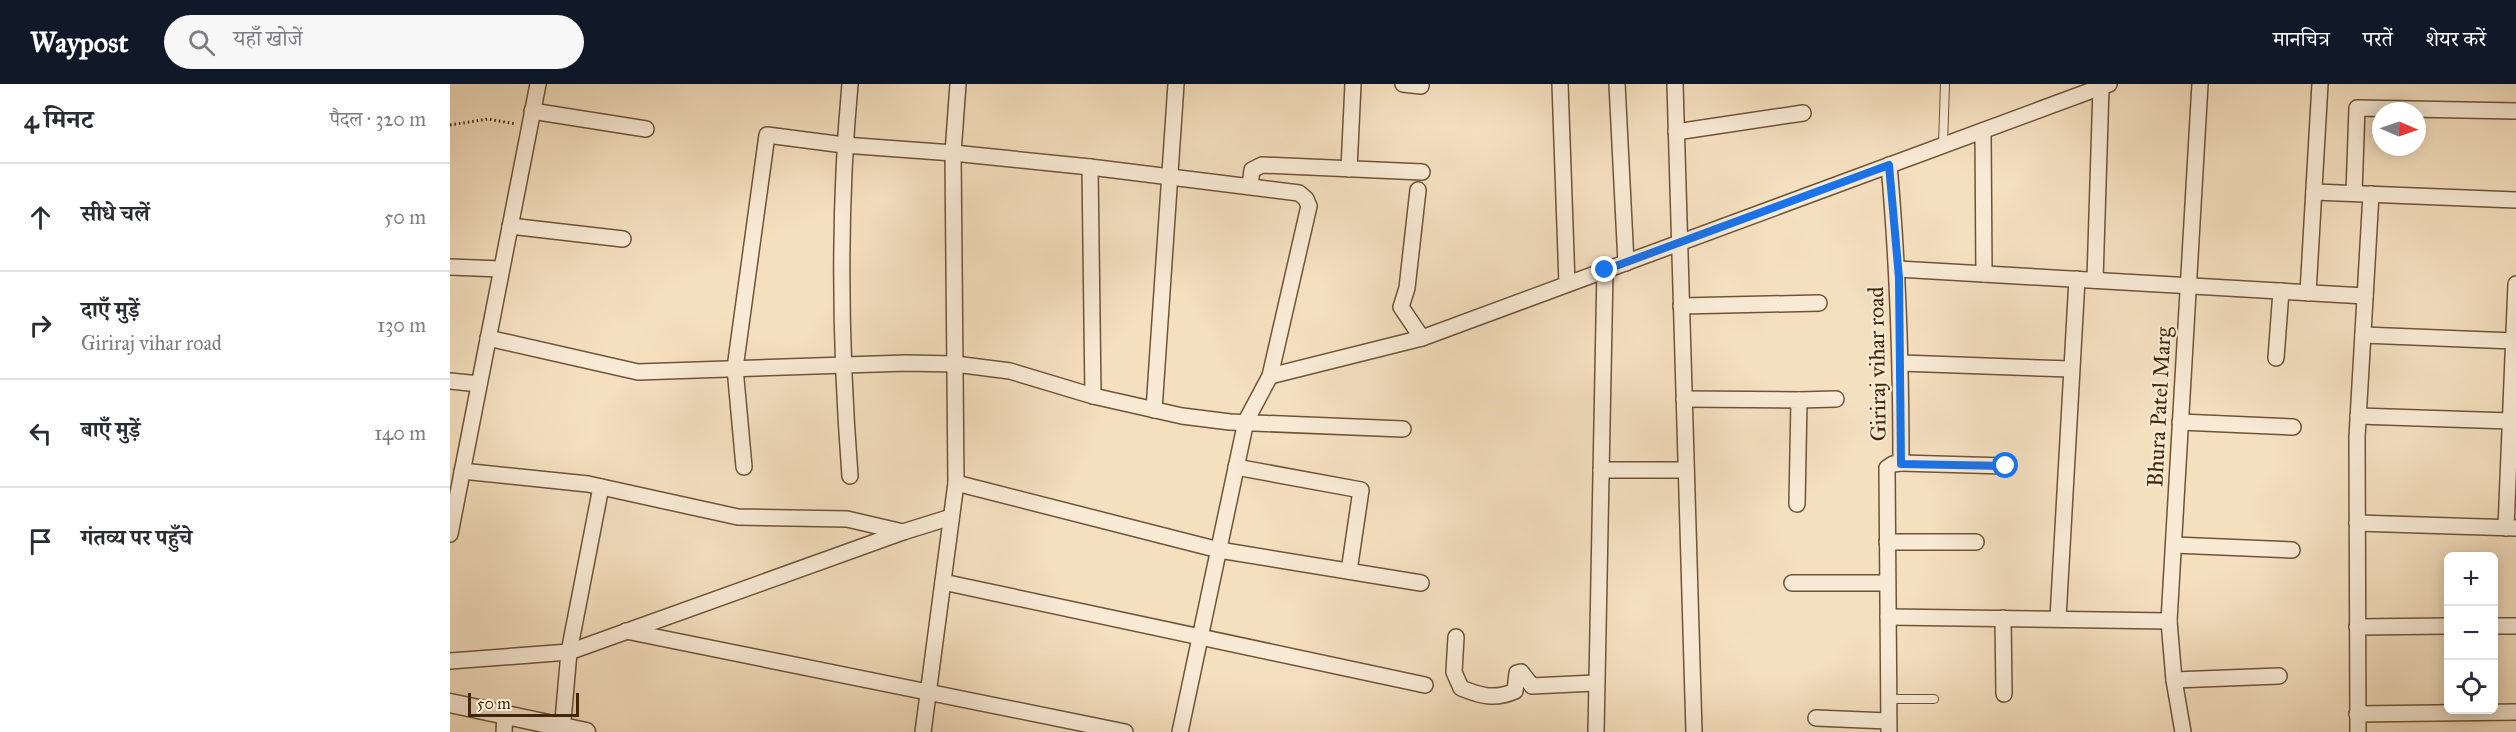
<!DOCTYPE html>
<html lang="hi">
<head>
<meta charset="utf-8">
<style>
	:root { --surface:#fff; --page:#f7f7f7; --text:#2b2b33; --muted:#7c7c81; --line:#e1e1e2; --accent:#111827 }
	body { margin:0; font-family:"IM FELL Great Primer","Noto Serif Devanagari",serif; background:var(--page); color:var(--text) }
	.controls { position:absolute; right:18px; bottom:18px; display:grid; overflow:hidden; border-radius:9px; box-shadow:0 3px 15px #0003 }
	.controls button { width:54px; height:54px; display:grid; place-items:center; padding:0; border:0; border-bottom:2px solid var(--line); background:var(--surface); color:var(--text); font:30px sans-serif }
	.compass { position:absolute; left:1922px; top:18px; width:54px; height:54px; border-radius:50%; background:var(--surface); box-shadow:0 3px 15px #0003; rotate:92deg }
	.scale { position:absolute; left:18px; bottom:15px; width:111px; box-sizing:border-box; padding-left:6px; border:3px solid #412608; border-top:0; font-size:16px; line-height:21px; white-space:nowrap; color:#412608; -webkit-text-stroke:4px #f8ead5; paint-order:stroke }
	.stop { position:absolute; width:18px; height:18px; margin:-14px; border:4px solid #1a73e8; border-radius:50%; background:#fff }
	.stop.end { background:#1a73e8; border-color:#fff; box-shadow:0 2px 6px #0008 }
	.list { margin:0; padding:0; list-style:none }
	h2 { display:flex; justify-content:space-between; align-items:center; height:78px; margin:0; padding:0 24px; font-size:26px }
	h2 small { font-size:20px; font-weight:400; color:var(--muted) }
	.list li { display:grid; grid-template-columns:39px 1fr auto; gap:18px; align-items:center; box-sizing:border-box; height:108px; padding:0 24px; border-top:2px solid var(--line) }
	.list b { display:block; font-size:22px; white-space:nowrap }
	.list p { margin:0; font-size:20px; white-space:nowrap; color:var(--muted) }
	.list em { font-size:20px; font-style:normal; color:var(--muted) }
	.icon { flex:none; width:33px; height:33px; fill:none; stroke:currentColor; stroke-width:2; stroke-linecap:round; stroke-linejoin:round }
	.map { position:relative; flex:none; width:2066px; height:648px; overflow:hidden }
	header { display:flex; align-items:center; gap:36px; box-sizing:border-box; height:84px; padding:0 30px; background:var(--accent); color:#fff }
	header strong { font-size:28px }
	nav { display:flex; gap:33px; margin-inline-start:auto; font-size:21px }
	.search { width:420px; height:54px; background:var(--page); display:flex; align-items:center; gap:15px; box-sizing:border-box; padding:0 21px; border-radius:33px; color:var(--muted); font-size:22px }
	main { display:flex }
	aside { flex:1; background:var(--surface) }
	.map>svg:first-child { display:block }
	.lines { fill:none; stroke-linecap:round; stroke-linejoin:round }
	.service-casing { stroke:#6e5436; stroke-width:10 }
	.minor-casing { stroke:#6e5436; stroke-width:18 }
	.tertiary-casing { stroke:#6e5436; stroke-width:21 }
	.path { stroke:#412608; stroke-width:3; stroke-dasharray:1.5 3; stroke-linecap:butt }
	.service { stroke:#f8ead5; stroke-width:8 }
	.minor { stroke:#f8ead5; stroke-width:15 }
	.tertiary { stroke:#f8ead5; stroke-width:18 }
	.route { stroke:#1a73e8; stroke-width:8 }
	.labels { text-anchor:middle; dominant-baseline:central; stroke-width:4.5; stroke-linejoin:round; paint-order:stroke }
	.street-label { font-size:22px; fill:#412608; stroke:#f8ead5 }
</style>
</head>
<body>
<header>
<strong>Waypost</strong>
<div class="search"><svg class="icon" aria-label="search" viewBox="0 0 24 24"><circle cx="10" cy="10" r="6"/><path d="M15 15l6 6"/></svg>यहाँ खोजें</div>
<nav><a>मानचित्र</a><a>परतें</a><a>शेयर करें</a></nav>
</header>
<main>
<aside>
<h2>4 मिनट<small>पैदल · 320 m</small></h2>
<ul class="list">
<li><svg class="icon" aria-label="ahead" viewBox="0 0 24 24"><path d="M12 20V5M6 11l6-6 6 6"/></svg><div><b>सीधे चलें</b></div><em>50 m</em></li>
<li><svg class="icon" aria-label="right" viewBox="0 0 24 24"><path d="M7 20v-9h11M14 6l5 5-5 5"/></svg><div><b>दाएँ मुड़ें</b><p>Giriraj vihar road</p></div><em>130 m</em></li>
<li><svg class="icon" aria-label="left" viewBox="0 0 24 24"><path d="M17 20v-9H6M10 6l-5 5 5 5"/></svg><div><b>बाएँ मुड़ें</b></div><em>140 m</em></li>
<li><svg class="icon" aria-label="arrive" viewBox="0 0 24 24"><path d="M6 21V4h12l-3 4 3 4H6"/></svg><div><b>गंतव्य पर पहुँचे</b></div></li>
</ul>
</aside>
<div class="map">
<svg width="2066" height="648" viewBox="0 0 2066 648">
	<rect width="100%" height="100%" fill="#f4dfbf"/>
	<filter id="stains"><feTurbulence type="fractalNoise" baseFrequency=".00333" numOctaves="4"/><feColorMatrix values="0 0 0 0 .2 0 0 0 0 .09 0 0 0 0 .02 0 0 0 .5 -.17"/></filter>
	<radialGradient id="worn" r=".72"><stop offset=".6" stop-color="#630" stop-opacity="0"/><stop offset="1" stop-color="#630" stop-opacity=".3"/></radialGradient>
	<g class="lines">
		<defs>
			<g id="service">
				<path d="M 1493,61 L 1495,0"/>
				<path d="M 1438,615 L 1484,615"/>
			</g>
			<g id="minor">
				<path d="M 400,0 C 388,130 390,262 400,392"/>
				<path d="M 953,0 L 971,2"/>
				<path d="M 1110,0 L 1117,200"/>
				<path d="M 1167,0 L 1176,179"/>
				<path d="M 1225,0 L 1244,648"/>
				<path d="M 82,27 L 196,45"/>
				<path d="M 1533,47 L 1534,190"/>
				<path d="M 1226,48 L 1353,29"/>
				<path d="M 640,83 L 643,312"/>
				<path d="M 899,85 L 903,0"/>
				<path d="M 800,101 L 802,86 L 812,81 L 972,88"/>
				<path d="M 1864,108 L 2066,116"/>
				<path d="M 1904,109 L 1907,24 L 2066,27"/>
				<path d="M 60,142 L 173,155"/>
				<path d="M 0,183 L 51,185"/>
				<path d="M 1448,185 L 1915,212"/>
				<path d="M 1645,196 L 1651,3"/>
				<path d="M 1858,209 L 1870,0"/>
				<path d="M 1231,222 L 1369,219"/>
				<path d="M 1913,251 L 2064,257"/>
				<path d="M 38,254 L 188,288 L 456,279 L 505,280 L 560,287 L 643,312 L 732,332 L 780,338 L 953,345"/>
				<path d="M 972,254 L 1659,0"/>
				<path d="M 1826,274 L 1831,207"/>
				<path d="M 1451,279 L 1620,285"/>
				<path d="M 820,292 L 972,254 L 951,223 L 957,204 L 968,106"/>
				<path d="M 0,297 L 29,300"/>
				<path d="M 1234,315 L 1349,316 L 1347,420"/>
				<path d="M 1349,316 L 1386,315"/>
				<path d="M 704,326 L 726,0"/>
				<path d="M 1908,332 L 2060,337"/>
				<path d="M 1730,338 L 1843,343"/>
				<path d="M 1451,379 L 1556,382"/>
				<path d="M 294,383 L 285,284 L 317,51 L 394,61 L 503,69 L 640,83 L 849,109 L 856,115 L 859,122 L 820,292 L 796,337 L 730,648"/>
				<path d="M 786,383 L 911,406 L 899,487"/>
				<path d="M 1151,386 L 1236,386"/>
				<path d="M 12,387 L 138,400 L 288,433 L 397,435 L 453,448"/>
				<path d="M 506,399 L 769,466 L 971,499"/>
				<path d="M 1907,439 L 2066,444"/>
				<path d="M 2056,444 L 2066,200"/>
				<path d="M 0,450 L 88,0"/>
				<path d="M 1437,458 L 1526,458"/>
				<path d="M 1724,461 L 1842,466"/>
				<path d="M 493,498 L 975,601"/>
				<path d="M 1342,499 L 1437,499"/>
				<path d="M 1438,533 L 1719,537"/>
				<path d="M 1553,534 L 1554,610"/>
				<path d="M 1608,534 L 1627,195"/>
				<path d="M 2044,542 L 2066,542"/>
				<path d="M 1907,543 L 1998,542"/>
				<path d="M 176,547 L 675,648"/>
				<path d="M 1006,553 L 1004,588 L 1011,604 C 1031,612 1045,616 1065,607 L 1067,589 L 1071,588 L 1082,602 L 1145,599"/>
				<path d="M 0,577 L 119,568 L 453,448 L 501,433"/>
				<path d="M 1724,596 L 1829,592"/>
				<path d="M 1907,630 L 2066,628"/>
				<path d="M 1366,634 L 1438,637"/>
				<path d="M 54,648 L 55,631"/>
				<path d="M 112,648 L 119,568 L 151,403"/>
				<path d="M 473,648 L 506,399 L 503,69 L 508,0"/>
				<path d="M 1146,648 L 1155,186"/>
				<path d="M 1439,648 L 1437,384 L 1443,380 L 1451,379 C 1451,279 1448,181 1439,81"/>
				<path d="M 1733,648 L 1724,596 L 1719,537 L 1750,0"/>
				<path d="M 1908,648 L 1907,353 L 1921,110"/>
			</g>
			<path id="tertiary" d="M 0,619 L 136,648"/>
		</defs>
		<use href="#service" class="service-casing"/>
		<use href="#minor" class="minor-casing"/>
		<use href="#tertiary" class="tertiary-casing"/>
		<path class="path" d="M 0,41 L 38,35 L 66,40"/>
		<use href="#service" class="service"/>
		<use href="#minor" class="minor"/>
		<use href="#tertiary" class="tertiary"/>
	</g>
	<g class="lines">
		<path class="route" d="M 1155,186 L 1439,81 L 1449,194 L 1451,380 L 1556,382"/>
	</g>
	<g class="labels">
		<g class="street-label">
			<text transform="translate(1427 280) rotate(-91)">Giriraj vihar road</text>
			<text transform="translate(1709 323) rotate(-87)">Bhura Patel Marg</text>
		</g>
	</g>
	<rect width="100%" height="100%" filter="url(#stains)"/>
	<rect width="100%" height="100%" fill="url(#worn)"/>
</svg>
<div class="controls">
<button>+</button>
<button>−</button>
<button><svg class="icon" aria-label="locate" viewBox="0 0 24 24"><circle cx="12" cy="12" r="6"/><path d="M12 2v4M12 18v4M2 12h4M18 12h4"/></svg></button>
</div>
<svg class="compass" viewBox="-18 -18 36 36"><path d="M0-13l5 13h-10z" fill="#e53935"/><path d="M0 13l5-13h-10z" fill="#7c7c81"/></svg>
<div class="scale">50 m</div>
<div class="stop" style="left:1556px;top:382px"></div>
<div class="stop end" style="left:1155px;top:186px"></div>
</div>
</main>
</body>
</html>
